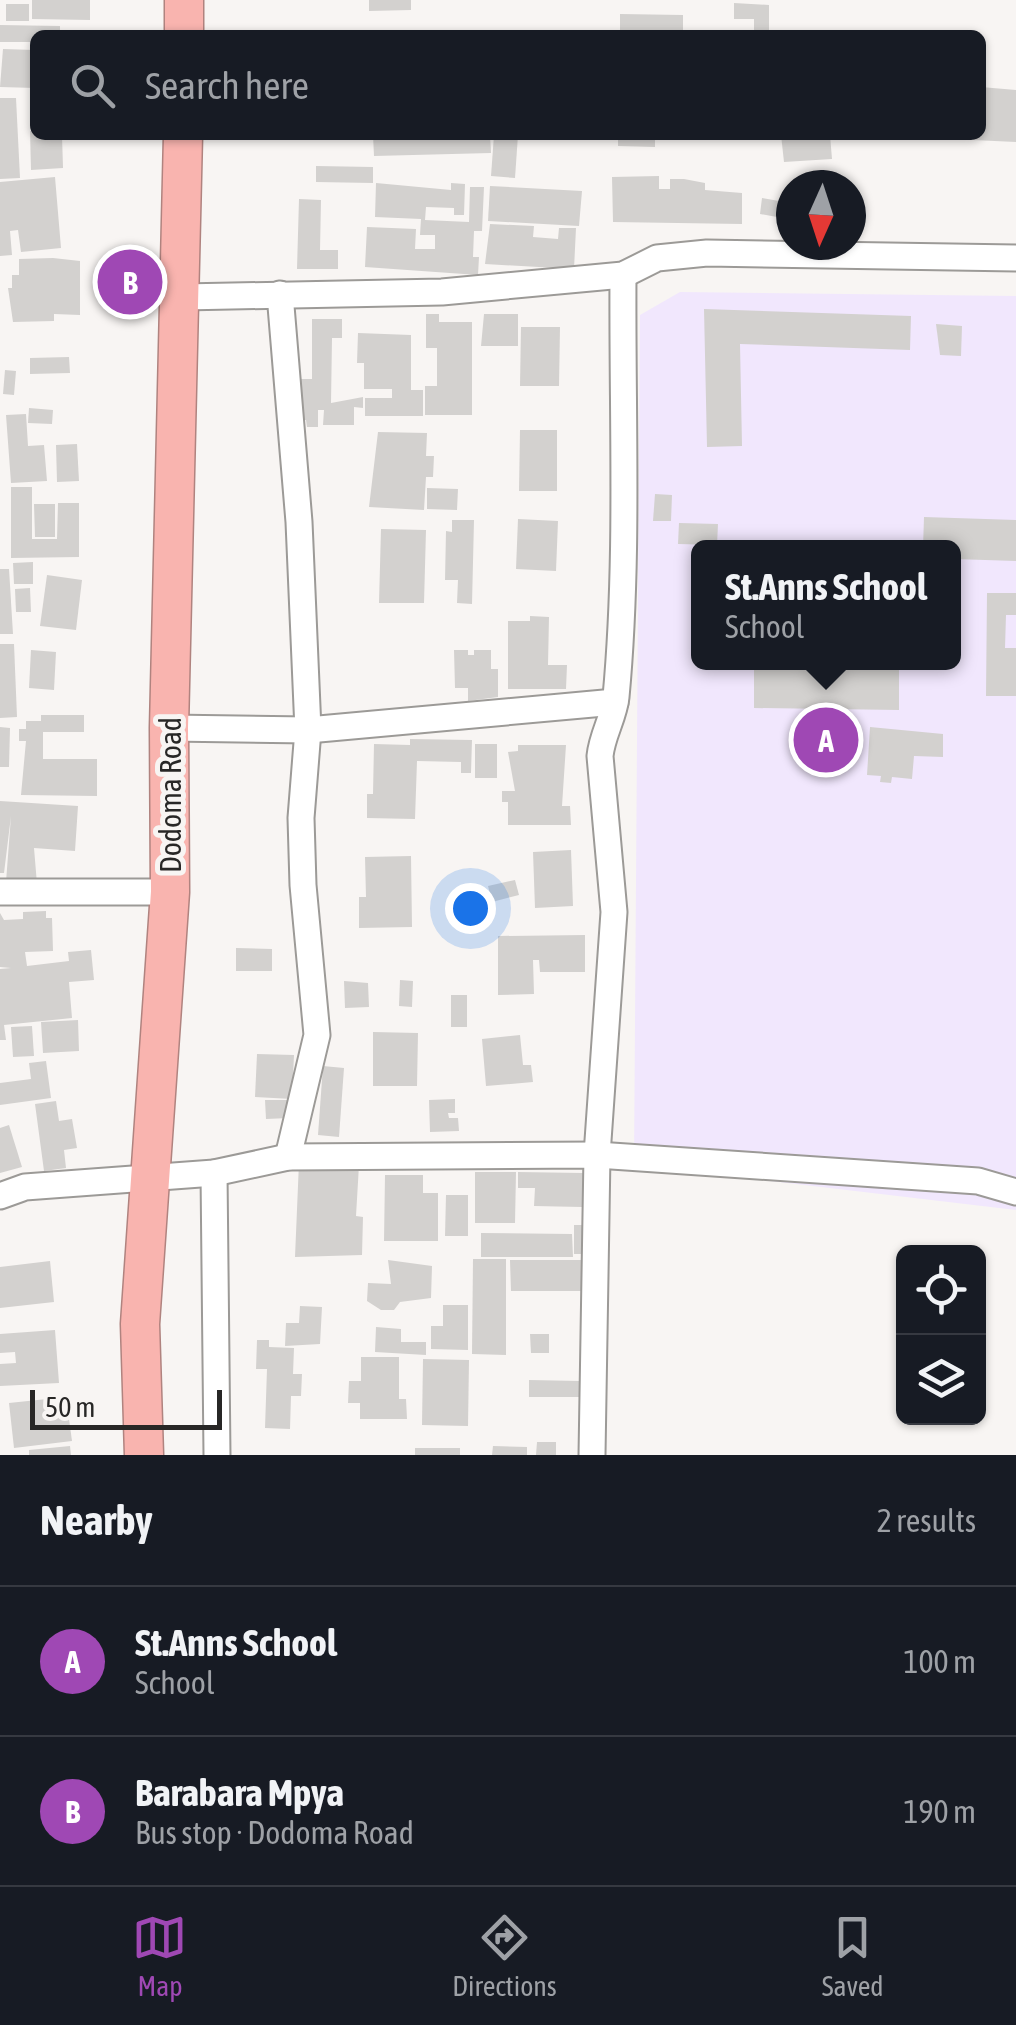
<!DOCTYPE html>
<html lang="en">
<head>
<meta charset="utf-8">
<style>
	:root { --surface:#171b24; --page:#242831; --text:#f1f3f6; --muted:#9ea1a6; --line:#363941; --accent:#9f48b4 }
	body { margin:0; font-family:"Asap Condensed",sans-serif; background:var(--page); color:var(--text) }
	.controls { position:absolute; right:30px; bottom:30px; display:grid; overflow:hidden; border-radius:15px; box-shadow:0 2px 8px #0004 }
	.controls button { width:90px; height:90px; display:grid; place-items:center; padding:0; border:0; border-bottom:2px solid var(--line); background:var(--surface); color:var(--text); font:50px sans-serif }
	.compass { position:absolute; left:776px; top:170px; width:90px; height:90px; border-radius:50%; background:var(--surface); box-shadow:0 2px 8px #0004; rotate:183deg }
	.scale { position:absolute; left:30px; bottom:25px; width:192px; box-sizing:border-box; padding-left:10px; border:5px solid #282726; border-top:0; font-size:28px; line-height:35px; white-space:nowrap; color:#282726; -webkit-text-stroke:8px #f8f5f3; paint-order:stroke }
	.you { position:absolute; left:470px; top:908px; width:35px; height:35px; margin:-25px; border:8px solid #fff; border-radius:50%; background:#1a73e8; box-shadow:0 0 0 15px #1a73e833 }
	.badge { display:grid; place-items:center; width:65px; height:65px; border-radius:50%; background:var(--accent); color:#fff; font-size:32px; font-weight:700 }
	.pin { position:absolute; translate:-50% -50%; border:5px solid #fff; box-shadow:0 2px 10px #0006 }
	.popup { position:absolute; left:691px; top:540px; width:270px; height:130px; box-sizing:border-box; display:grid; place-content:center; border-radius:15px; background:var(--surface); filter:drop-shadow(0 2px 8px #0005); font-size:32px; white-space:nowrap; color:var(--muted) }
	.popup b { font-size:38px; color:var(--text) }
	.popup::after { content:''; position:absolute; left:50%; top:100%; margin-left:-20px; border:20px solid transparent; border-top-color:var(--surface) }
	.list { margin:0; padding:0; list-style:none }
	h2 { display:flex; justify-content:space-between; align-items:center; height:130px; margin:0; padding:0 40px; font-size:42px }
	h2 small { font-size:32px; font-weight:400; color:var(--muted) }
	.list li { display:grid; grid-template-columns:65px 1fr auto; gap:30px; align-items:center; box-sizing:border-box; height:150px; padding:0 40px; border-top:2px solid var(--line) }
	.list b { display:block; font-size:38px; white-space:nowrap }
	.list p { margin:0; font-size:32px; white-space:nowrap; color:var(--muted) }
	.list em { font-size:32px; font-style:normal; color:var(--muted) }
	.icon { flex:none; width:55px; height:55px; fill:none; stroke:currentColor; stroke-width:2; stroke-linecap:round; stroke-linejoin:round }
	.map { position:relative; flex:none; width:1016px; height:1455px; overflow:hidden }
	.search { position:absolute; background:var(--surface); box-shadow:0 2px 8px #0004; left:30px; right:30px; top:30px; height:110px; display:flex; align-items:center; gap:25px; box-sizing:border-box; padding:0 35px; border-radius:15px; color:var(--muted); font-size:38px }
	.sheet { height:430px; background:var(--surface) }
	nav { display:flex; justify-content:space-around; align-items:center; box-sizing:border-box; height:140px; border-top:2px solid var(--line); background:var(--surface); font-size:28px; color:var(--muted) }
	nav a { display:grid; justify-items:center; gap:5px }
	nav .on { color:var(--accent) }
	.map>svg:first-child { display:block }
	.education { fill:#f1e7fd; fill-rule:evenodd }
	.building { fill:#d3d1cf }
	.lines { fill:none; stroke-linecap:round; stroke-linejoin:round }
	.minor-casing { stroke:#9c9a97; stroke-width:29 }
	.highway-casing { stroke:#b0837f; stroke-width:41 }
	.minor { stroke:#fff; stroke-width:25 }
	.highway { stroke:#f9b4af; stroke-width:38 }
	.labels { text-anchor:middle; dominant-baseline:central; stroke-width:10; stroke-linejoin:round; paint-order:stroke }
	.street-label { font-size:30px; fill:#282726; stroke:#f8f5f3 }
</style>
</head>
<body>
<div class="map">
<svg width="1016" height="1455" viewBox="0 0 1016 1455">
	<rect width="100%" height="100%" fill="#f8f5f3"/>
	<path class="education" d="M 680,292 L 1016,296 L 1016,1210 L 634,1165 L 640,315 ZM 698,548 L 954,548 L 954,662 L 698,662 Z"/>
	<g class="building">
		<path d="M 32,0 L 90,0 L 90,20 L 32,19 Z"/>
		<path d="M 369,0 L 411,0 L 411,10 L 369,11 Z"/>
		<path d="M 734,3 L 769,5 L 769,33 L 754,33 L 754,19 L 734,19 Z"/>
		<rect x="6" y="4" width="23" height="17"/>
		<path d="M 620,14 L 683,15 L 683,35 L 620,35 Z"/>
		<path d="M 0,25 L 60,26 L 60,35 L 35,35 L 35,42 L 0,42 Z"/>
		<path d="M 3,49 L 35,50 L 35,88 L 0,87 Z"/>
		<path d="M 981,87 L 1016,90 L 1016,142 L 973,140 L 973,135 L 981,135 Z"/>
		<path d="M 0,98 L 16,98 L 20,178 L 0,179 Z"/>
		<path d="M 30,131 L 62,135 L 63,168 L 31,170 Z"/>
		<path d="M 373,135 L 490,135 L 491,153 L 374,156 Z"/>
		<path d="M 494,135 L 518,135 L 515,178 L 491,176 Z"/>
		<path d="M 618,135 L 655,135 L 655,147 L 618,146 Z"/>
		<path d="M 781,135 L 830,135 L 832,159 L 784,162 Z"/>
		<path d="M 316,166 L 373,167 L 373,183 L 316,182 Z"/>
		<path d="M 659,176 L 659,189 L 670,189 L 670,179 L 684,179 L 705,183 L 705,190 L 742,193 L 742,224 L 613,222 L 612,177 Z"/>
		<path d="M 55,177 L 61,248 L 21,252 L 18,230 L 10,231 L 12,255 L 0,256 L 0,182 Z"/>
		<path d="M 376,183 L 451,190 L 451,183 L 465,184 L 464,215 L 454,215 L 454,208 L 426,207 L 425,220 L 469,222 L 470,187 L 484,187 L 482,231 L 474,231 L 473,257 L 479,257 L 478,275 L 365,267 L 367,227 L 416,229 L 415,249 L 435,249 L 435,235 L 420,235 L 421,219 L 375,217 Z"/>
		<path d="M 490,186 L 582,191 L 579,226 L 488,221 Z"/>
		<path d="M 762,198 L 779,201 L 777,217 L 760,214 Z"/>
		<path d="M 299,199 L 321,200 L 320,250 L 338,250 L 338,269 L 297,269 Z"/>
		<path d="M 490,224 L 534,226 L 533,237 L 558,239 L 559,228 L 576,228 L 574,269 L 485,264 Z"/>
		<path d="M 53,258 L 80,261 L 80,315 L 54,314 L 54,321 L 13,322 L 8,288 L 12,288 L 12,275 L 19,275 L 19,259 Z"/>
		<path d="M 704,309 L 911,316 L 910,350 L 740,344 L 742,446 L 707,447 Z"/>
		<path d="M 426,314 L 439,314 L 439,322 L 472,322 L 472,415 L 425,415 L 425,386 L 437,386 L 437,348 L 426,348 Z"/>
		<path d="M 484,314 L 518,314 L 518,346 L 481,346 Z"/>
		<path d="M 312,319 L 342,319 L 342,338 L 332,338 L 331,403 L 363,397 L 363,408 L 354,407 L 354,425 L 323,425 L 324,410 L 318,410 L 318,427 L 307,427 L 306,420 L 297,420 L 297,379 L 312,379 Z"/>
		<path d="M 936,324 L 962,326 L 961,356 L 940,355 Z"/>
		<path d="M 521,327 L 560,327 L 559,386 L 520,386 Z"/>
		<path d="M 358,333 L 411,335 L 411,390 L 423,390 L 423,416 L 365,416 L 365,398 L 392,398 L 392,389 L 364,389 L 364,363 L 357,363 Z"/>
		<path d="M 69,357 L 70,373 L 30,374 L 30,358 Z"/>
		<path d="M 5,370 L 16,371 L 14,395 L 3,394 Z"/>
		<path d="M 29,408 L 53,410 L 52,424 L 28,423 Z"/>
		<path d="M 26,414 L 28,446 L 44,445 L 47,481 L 11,483 L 6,415 Z"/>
		<path d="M 520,430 L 557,430 L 557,491 L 519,491 Z"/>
		<path d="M 378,432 L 427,433 L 426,456 L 434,456 L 433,477 L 426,477 L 424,510 L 369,507 Z"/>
		<path d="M 77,444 L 79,481 L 57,482 L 56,445 Z"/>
		<path d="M 11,487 L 32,487 L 32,539 L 57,539 L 58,503 L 79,503 L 79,557 L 11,558 Z"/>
		<path d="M 427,488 L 458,489 L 457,510 L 427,509 Z"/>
		<path d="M 655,494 L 672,495 L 671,521 L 653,521 Z"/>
		<path d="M 34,504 L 55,504 L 55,537 L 35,537 Z"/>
		<path d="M 924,517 L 1016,520 L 1016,561 L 954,559 L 954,548 L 923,548 Z"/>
		<path d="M 518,519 L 558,521 L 556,571 L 516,569 Z"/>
		<path d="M 452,520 L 474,520 L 472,604 L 457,603 L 458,580 L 445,580 L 446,531 L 452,532 Z"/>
		<path d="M 679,523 L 718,524 L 717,545 L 678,544 Z"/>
		<path d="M 381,529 L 426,530 L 424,603 L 379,603 Z"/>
		<path d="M 33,562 L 33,584 L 14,584 L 13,563 Z"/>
		<path d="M 0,569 L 9,569 L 13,634 L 0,634 Z"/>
		<path d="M 47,575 L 82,580 L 76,630 L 40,626 Z"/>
		<path d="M 30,588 L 31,612 L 16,612 L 15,589 Z"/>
		<path d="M 987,593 L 1016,593 L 1016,615 L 1006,615 L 1005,648 L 1016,648 L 1016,696 L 986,696 Z"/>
		<path d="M 530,616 L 549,617 L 548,665 L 567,665 L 566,689 L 508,689 L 508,621 L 530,621 Z"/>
		<path d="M 0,644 L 14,644 L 17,717 L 0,718 Z"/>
		<path d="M 31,650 L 56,652 L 54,690 L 29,688 Z"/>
		<path d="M 454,650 L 468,650 L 468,655 L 474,655 L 474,650 L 491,650 L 491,669 L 498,669 L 498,697 L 468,701 L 468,688 L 455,688 Z"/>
		<path d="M 754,662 L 899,662 L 899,710 L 754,708 Z"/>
		<path d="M 41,715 L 84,715 L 84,732 L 43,732 L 43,759 L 97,759 L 97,796 L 21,795 L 26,741 L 19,741 L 19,729 L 26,729 L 26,721 L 41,721 Z"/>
		<path d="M 0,727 L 10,728 L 9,767 L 0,767 Z"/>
		<path d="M 870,727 L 943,734 L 943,757 L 914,756 L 912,779 L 892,777 L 891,783 L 880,782 L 881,776 L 867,775 Z"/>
		<path d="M 410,739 L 472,740 L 471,773 L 461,773 L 461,762 L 417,761 L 415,819 L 367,818 L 367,794 L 373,794 L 374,744 L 410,745 Z"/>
		<rect x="475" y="744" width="22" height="34"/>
		<path d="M 518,745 L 566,745 L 562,806 L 570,806 L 571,825 L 508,825 L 508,802 L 502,802 L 502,791 L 515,791 L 508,752 L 518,751 Z"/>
		<path d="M 0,801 L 78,806 L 75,851 L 34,848 L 37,884 L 6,882 L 11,816 L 4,873 L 0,873 Z"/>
		<path d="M 571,850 L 573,906 L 535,908 L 533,852 Z"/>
		<path d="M 411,856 L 412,927 L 359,928 L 359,897 L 366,897 L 365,857 Z"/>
		<path d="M 515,880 L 519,895 L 492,902 L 488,886 Z"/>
		<path d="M 46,911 L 46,918 L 52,918 L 53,951 L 25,952 L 27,966 L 69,961 L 68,952 L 91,950 L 94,980 L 69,982 L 72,1018 L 4,1025 L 6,1040 L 0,1040 L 0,969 L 11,968 L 0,967 L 0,913 L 4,920 L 23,919 L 23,912 Z"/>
		<path d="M 585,935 L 585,972 L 540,972 L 539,960 L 533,960 L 534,994 L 498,995 L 498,936 Z"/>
		<path d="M 236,948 L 272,949 L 272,971 L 236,971 Z"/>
		<path d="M 400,980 L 413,981 L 412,1007 L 399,1006 Z"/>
		<path d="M 344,981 L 368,983 L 369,1007 L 345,1008 Z"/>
		<rect x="451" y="995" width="16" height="32"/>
		<path d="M 78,1020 L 79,1051 L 43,1053 L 41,1022 Z"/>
		<path d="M 32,1026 L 34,1056 L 13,1057 L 11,1027 Z"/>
		<path d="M 373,1032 L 418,1033 L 417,1086 L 373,1086 Z"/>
		<path d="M 520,1035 L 523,1065 L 531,1065 L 533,1082 L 486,1086 L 482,1039 Z"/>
		<path d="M 257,1054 L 294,1055 L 292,1099 L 255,1097 Z"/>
		<path d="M 46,1061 L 51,1098 L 0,1105 L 0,1083 L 31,1079 L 29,1063 Z"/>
		<path d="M 323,1066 L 344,1068 L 339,1137 L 318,1135 Z"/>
		<path d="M 455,1099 L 455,1113 L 448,1113 L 449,1118 L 458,1118 L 459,1131 L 430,1132 L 429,1100 Z"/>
		<path d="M 265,1100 L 289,1100 L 289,1118 L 266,1119 Z"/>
		<path d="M 56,1101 L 59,1121 L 72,1119 L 77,1148 L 64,1150 L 66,1168 L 44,1171 L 35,1104 Z"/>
		<path d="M 9,1125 L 22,1167 L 0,1173 L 0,1128 Z"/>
		<path d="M 299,1162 L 359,1165 L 356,1216 L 363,1217 L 362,1255 L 295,1257 Z"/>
		<path d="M 475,1172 L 516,1172 L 515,1223 L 475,1223 Z"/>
		<path d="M 518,1172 L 583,1173 L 582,1207 L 534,1206 L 535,1188 L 518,1188 Z"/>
		<path d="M 385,1175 L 423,1175 L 423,1193 L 438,1193 L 438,1241 L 384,1241 Z"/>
		<path d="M 446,1195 L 468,1195 L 468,1236 L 445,1236 Z"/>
		<path d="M 574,1225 L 587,1225 L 588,1254 L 574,1254 Z"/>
		<path d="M 481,1233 L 572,1234 L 573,1257 L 481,1257 Z"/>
		<path d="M 473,1259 L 506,1259 L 506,1355 L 472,1354 Z"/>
		<path d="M 388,1260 L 432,1266 L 431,1298 L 400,1302 L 394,1310 L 381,1310 L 367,1301 L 368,1283 L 391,1284 Z"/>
		<path d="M 510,1260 L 588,1260 L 587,1291 L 511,1291 Z"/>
		<path d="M 50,1261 L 54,1302 L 0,1308 L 0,1267 Z"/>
		<path d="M 443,1305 L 468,1305 L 468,1350 L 431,1349 L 431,1326 L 443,1326 Z"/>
		<path d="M 300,1306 L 322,1307 L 320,1344 L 285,1346 L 286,1323 L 299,1323 Z"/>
		<path d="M 376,1327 L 401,1329 L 401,1342 L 426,1342 L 426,1355 L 375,1352 Z"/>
		<path d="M 55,1330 L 59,1383 L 0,1386 L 0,1364 L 16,1363 L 15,1352 L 0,1353 L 0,1334 Z"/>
		<path d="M 530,1334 L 549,1334 L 549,1353 L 531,1353 Z"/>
		<path d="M 257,1340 L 269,1340 L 269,1347 L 294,1348 L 293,1374 L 302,1374 L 301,1396 L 291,1396 L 290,1429 L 265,1428 L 267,1369 L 256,1369 Z"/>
		<path d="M 361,1357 L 399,1357 L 399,1399 L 406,1399 L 407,1419 L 360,1419 L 360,1403 L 348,1403 L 349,1381 L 361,1381 Z"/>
		<path d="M 423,1359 L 469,1360 L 468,1426 L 422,1425 Z"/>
		<path d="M 529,1380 L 580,1381 L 579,1397 L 529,1397 Z"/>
		<path d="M 66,1397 L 72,1441 L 14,1448 L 9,1403 Z"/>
		<path d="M 537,1442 L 556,1442 L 556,1455 L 536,1455 Z"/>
		<path d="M 70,1446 L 71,1455 L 29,1455 L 29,1450 Z"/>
		<path d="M 493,1446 L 527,1447 L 527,1455 L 492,1455 Z"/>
		<rect x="415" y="1448" width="45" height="7"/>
	</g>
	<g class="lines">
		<defs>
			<g id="minor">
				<path d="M 280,294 L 299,522 L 308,730 L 301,818 L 303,885 L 317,1035 L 288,1157"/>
				<path d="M 183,297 L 442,292 L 623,275 L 657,258 L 707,253 L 1016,258"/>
				<path d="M 169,728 L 308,730 L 615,702"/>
				<path d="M 0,892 L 170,892"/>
				<path d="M 214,1173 L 217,1455"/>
				<path d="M 0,1196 L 25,1187 L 214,1173 L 288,1157 L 597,1155 L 978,1181 L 1016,1192"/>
				<path d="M 592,1455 L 597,1155 L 614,912 L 600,756 C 602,735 614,717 616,697 C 629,558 622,415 623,275"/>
			</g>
			<g id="highway">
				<path d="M 184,35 L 184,0"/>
				<path d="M 144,1455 L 140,1324 L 170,892 L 169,728 L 183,135"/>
			</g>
		</defs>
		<use href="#minor" class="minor-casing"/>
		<use href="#highway" class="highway-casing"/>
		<use href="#minor" class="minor"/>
		<use href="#highway" class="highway"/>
	</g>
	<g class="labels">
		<g class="street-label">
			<text transform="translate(170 795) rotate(-90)">Dodoma Road</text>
		</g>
	</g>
</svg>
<div class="controls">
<button><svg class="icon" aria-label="locate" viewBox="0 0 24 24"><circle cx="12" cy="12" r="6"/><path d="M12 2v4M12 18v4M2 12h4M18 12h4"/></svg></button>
<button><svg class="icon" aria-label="layers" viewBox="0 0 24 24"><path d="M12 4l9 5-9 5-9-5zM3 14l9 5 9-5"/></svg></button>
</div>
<svg class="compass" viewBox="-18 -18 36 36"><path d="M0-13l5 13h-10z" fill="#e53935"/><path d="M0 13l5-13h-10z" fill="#9ea1a6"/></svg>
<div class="scale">50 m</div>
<div class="you"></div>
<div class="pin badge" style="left:826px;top:740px">A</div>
<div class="popup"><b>St.Anns School</b>School</div>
<div class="pin badge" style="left:130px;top:282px">B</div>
<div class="search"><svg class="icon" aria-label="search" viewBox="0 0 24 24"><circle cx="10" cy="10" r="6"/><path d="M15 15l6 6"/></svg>Search here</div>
</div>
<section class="sheet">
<h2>Nearby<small>2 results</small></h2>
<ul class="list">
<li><span class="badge">A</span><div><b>St.Anns School</b><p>School</p></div><em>100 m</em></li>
<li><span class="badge">B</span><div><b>Barabara Mpya</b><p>Bus stop · Dodoma Road</p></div><em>190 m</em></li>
</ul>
</section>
<nav>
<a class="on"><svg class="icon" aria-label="map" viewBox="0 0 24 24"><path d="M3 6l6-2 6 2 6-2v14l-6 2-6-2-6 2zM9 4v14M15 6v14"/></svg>Map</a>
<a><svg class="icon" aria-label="directions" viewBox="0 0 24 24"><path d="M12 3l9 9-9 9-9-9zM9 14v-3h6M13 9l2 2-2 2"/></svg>Directions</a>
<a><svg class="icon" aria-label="saved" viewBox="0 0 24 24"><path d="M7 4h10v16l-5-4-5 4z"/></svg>Saved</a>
</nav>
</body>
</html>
